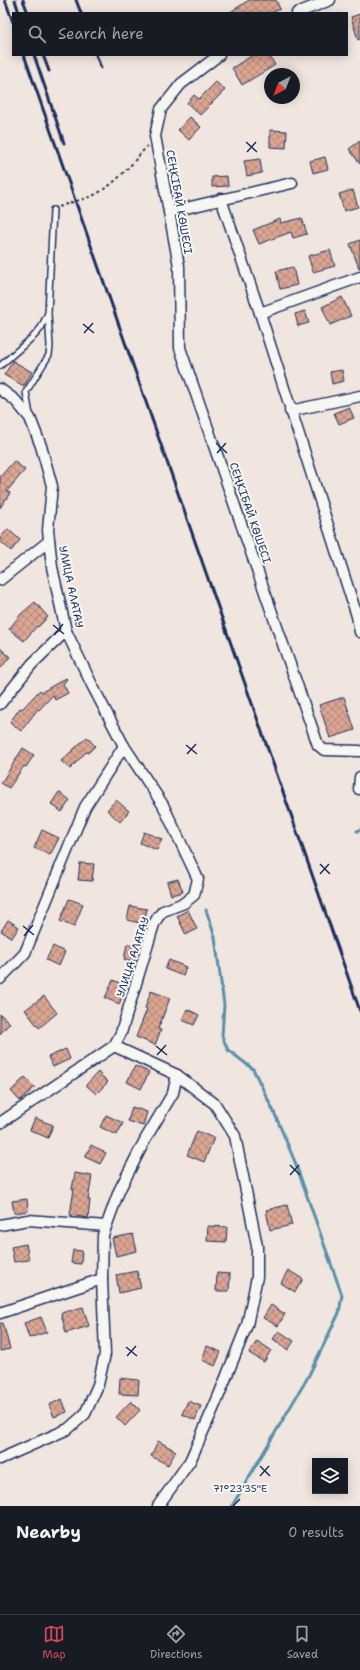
<!DOCTYPE html>
<html lang="en">
<head>
<meta charset="utf-8">
<style>
	:root { --surface:#171b24; --page:#20242c; --text:#f1f3f6; --muted:#9ea1a6; --line:#363941; --accent:#d1495b }
	body { margin:0; font-family:"Shantell Sans",sans-serif; background:var(--page); color:var(--text) }
	.controls { position:absolute; right:12px; bottom:12px; display:grid; overflow:hidden; border-radius:0px; box-shadow:0 2px 10px #0003 }
	.controls button { width:36px; height:36px; display:grid; place-items:center; padding:0; border:0; border-bottom:1px solid var(--line); background:var(--surface); color:var(--text); font:20px sans-serif }
	.compass { position:absolute; left:264px; top:68px; width:36px; height:36px; border-radius:50%; background:var(--surface); box-shadow:0 2px 10px #0003; rotate:222deg }
	.list { margin:0; padding:0; list-style:none }
	h2 { display:flex; justify-content:space-between; align-items:center; height:52px; margin:0; padding:0 16px; font-size:17px }
	h2 small { font-size:13px; font-weight:400; color:var(--muted) }
	.icon { flex:none; width:22px; height:22px; fill:none; stroke:currentColor; stroke-width:2; stroke-linecap:round; stroke-linejoin:round }
	.map { position:relative; flex:none; width:360px; height:1506px; overflow:hidden }
	.search { position:absolute; background:var(--surface); box-shadow:0 2px 10px #0003; left:12px; right:12px; top:12px; height:44px; display:flex; align-items:center; gap:10px; box-sizing:border-box; padding:0 14px; border-radius:0px; color:var(--muted); font-size:15px }
	.sheet { height:108px; background:var(--surface) }
	nav { display:flex; justify-content:space-around; align-items:center; box-sizing:border-box; height:56px; border-top:1px solid var(--line); background:var(--surface); font-size:11px; color:var(--muted) }
	nav a { display:grid; justify-items:center; gap:2px }
	nav .on { color:var(--accent) }
	.map>svg:first-child { display:block }
	.lines { fill:none; stroke-linecap:round; stroke-linejoin:round }
	.stream { stroke:#5890aa; stroke-width:3 }
	.building { fill:url(#building-cross-hatch); stroke:#1b2f5e }
	.lane-casing { stroke:#1b2f5e; stroke-width:8 }
	.street-casing { stroke:#1b2f5e; stroke-width:13 }
	.path { stroke:#1b2f5e; stroke-width:2; stroke-dasharray:3 3; stroke-linecap:butt }
	.lane { stroke:#f6f6f2; stroke-width:5 }
	.street { stroke:#f6f6f2; stroke-width:10 }
	.rail { stroke:#1b2f5e; stroke-width:3 }
	.ticks { fill:none; stroke:#1b2f5e; stroke-width:1.5 }
	.labels { text-anchor:middle; dominant-baseline:central; stroke-width:4; stroke-linejoin:round; paint-order:stroke }
	.street-label { font-size:11px; fill:#1b2f5e; stroke:#f6f6f2 }
	.ticks-label { font-size:10px; text-anchor:middle; fill:#1b2f5e; stroke:#f6f6f2; stroke-width:4; stroke-linejoin:round; paint-order:stroke }
</style>
</head>
<body>
<div class="map">
<svg width="360" height="1506" viewBox="0 0 360 1506">
	<defs>
		<pattern id="building-cross-hatch" width="8" height="8" patternUnits="userSpaceOnUse"><rect width="8" height="8" fill="#dba591"/><path d="M0 0l8 8M0 8l8-8" fill="none" stroke="#b1877a"/></pattern>
	</defs>
	<rect width="100%" height="100%" fill="#f1e6df"/>
	<filter id="ink" filterUnits="userSpaceOnUse"><feTurbulence type="fractalNoise" baseFrequency=".025" numOctaves="2"/><feDisplacementMap in="SourceGraphic" scale="8" xChannelSelector="R" yChannelSelector="G"/><feConvolveMatrix kernelMatrix="1 2 1 2 8 2 1 2 1" color-interpolation-filters="sRGB"/></filter>
	<g filter="url(#ink)">
		<g class="lines">
			<g class="stream">
				<path d="M 357,831 L 360,830"/>
				<path d="M 206,910 L 215,937 L 224,1005 L 222,1036 L 228,1050 L 253,1069 L 274,1112 L 295,1162 L 342,1295 L 339,1313 L 308,1377 L 232,1506"/>
			</g>
		</g>
		<g class="building">
			<path d="M 249,0 L 276,0 L 280,9 L 271,13 L 229,13 Z"/>
			<path d="M 360,14 L 360,39 L 358,40 L 351,17 Z"/>
			<path d="M 253,55 L 269,55 L 275,65 L 242,85 L 232,68 Z"/>
			<path d="M 216,82 L 225,90 L 200,115 L 187,103 L 194,95 L 199,99 Z"/>
			<path d="M 190,117 L 201,127 L 189,140 L 178,130 Z"/>
			<path d="M 270,130 L 287,131 L 286,148 L 270,147 Z"/>
			<path d="M 360,141 L 360,164 L 349,149 Z"/>
			<path d="M 325,157 L 328,169 L 313,173 L 310,161 Z"/>
			<path d="M 260,159 L 262,173 L 247,176 L 244,161 Z"/>
			<path d="M 227,176 L 228,186 L 212,187 L 212,177 Z"/>
			<path d="M 353,190 L 358,207 L 344,211 L 339,194 Z"/>
			<path d="M 302,218 L 307,234 L 293,238 L 291,232 L 259,244 L 253,230 L 280,219 L 281,223 Z"/>
			<path d="M 360,240 L 360,268 L 359,268 L 350,244 Z"/>
			<path d="M 330,250 L 335,266 L 313,272 L 308,256 Z"/>
			<path d="M 293,267 L 297,285 L 280,289 L 276,271 Z"/>
			<path d="M 342,297 L 351,316 L 330,325 L 322,307 Z"/>
			<path d="M 305,311 L 309,323 L 298,326 L 295,314 Z"/>
			<path d="M 13,361 L 32,372 L 24,386 L 4,375 Z"/>
			<path d="M 342,370 L 344,381 L 332,384 L 330,372 Z"/>
			<path d="M 349,407 L 354,418 L 339,424 L 334,413 Z"/>
			<path d="M 14,461 L 25,470 L 7,491 L 10,493 L 0,508 L 0,477 Z"/>
			<path d="M 8,529 L 20,540 L 11,551 L 0,541 L 0,538 Z"/>
			<path d="M 35,602 L 48,617 L 38,627 L 37,626 L 24,641 L 9,629 L 21,614 Z"/>
			<path d="M 0,648 L 10,657 L 0,669 Z"/>
			<path d="M 66,678 L 67,679 L 63,684 L 68,693 L 55,700 L 53,695 L 39,710 L 38,709 L 21,731 L 10,722 L 20,708 L 22,709 L 40,690 L 42,692 Z"/>
			<path d="M 344,697 L 355,730 L 330,738 L 319,705 Z"/>
			<path d="M 87,737 L 95,746 L 88,753 L 86,752 L 70,769 L 61,761 Z"/>
			<path d="M 23,748 L 34,755 L 26,767 L 24,766 L 9,788 L 1,783 Z"/>
			<path d="M 59,792 L 70,800 L 62,812 L 51,804 Z"/>
			<path d="M 116,800 L 129,811 L 120,822 L 107,810 Z"/>
			<path d="M 42,830 L 59,838 L 50,855 L 34,848 Z"/>
			<path d="M 144,832 L 162,839 L 157,850 L 140,843 Z"/>
			<path d="M 80,863 L 94,864 L 92,881 L 78,880 Z"/>
			<path d="M 178,879 L 183,892 L 171,895 L 167,882 Z"/>
			<path d="M 69,899 L 83,904 L 74,927 L 60,921 Z"/>
			<path d="M 130,906 L 147,909 L 144,924 L 127,920 Z"/>
			<path d="M 188,910 L 197,929 L 186,935 L 177,916 Z"/>
			<path d="M 8,920 L 19,927 L 12,938 L 1,931 Z"/>
			<path d="M 127,944 L 138,947 L 134,962 L 124,959 Z"/>
			<path d="M 53,946 L 65,952 L 59,966 L 46,960 Z"/>
			<path d="M 169,960 L 186,967 L 183,976 L 165,969 Z"/>
			<path d="M 113,980 L 127,986 L 119,1004 L 105,998 Z"/>
			<path d="M 151,991 L 170,998 L 158,1029 L 161,1030 L 155,1045 L 136,1037 L 147,1009 L 145,1008 Z"/>
			<path d="M 44,996 L 57,1013 L 39,1028 L 25,1010 Z"/>
			<path d="M 187,1009 L 199,1015 L 194,1025 L 182,1020 Z"/>
			<path d="M 0,1014 L 10,1023 L 0,1034 Z"/>
			<path d="M 66,1049 L 70,1059 L 53,1067 L 48,1057 Z"/>
			<path d="M 135,1066 L 149,1072 L 141,1089 L 127,1082 Z"/>
			<path d="M 98,1072 L 108,1082 L 96,1094 L 86,1085 Z"/>
			<path d="M 25,1077 L 35,1087 L 20,1101 L 11,1091 Z"/>
			<path d="M 132,1107 L 147,1112 L 143,1126 L 128,1121 Z"/>
			<path d="M 106,1115 L 123,1123 L 117,1135 L 100,1127 Z"/>
			<path d="M 35,1118 L 53,1125 L 48,1138 L 30,1130 Z"/>
			<path d="M 197,1131 L 214,1138 L 204,1162 L 187,1155 Z"/>
			<path d="M 91,1145 L 106,1153 L 100,1164 L 85,1157 Z"/>
			<path d="M 75,1173 L 92,1176 L 88,1200 L 90,1200 L 88,1218 L 70,1215 L 74,1189 L 72,1189 Z"/>
			<path d="M 27,1199 L 28,1211 L 14,1213 L 12,1201 Z"/>
			<path d="M 287,1205 L 292,1225 L 270,1230 L 266,1210 Z"/>
			<path d="M 208,1226 L 227,1227 L 226,1242 L 207,1241 Z"/>
			<path d="M 133,1234 L 137,1251 L 116,1256 L 112,1238 Z"/>
			<path d="M 26,1244 L 29,1260 L 14,1262 L 11,1247 Z"/>
			<path d="M 73,1250 L 82,1251 L 81,1264 L 71,1263 Z"/>
			<path d="M 288,1270 L 303,1279 L 295,1292 L 281,1283 Z"/>
			<path d="M 137,1271 L 141,1288 L 119,1293 L 116,1275 Z"/>
			<path d="M 217,1273 L 230,1274 L 229,1291 L 216,1291 Z"/>
			<path d="M 271,1305 L 285,1314 L 278,1326 L 263,1318 Z"/>
			<path d="M 83,1307 L 89,1326 L 66,1333 L 61,1313 Z"/>
			<path d="M 41,1317 L 47,1332 L 29,1338 L 24,1323 Z"/>
			<path d="M 0,1323 L 3,1323 L 10,1349 L 0,1351 Z"/>
			<path d="M 279,1331 L 294,1341 L 288,1350 L 273,1339 Z"/>
			<path d="M 257,1341 L 271,1350 L 264,1362 L 249,1353 Z"/>
			<path d="M 207,1346 L 221,1352 L 215,1366 L 202,1360 Z"/>
			<path d="M 120,1378 L 139,1380 L 138,1395 L 119,1394 Z"/>
			<path d="M 62,1399 L 67,1412 L 54,1417 L 49,1405 Z"/>
			<path d="M 131,1401 L 140,1410 L 125,1426 L 116,1417 Z"/>
			<path d="M 188,1401 L 201,1406 L 195,1420 L 182,1414 Z"/>
			<path d="M 158,1441 L 176,1451 L 168,1465 L 151,1456 Z"/>
		</g>
		<g class="lines">
			<defs>
				<g id="lane">
					<path d="M 0,366 L 34,336 L 41,328 L 48,313 L 53,210"/>
					<path d="M 30,415 L 26,392 L 49,355 L 50,346 L 48,314"/>
				</g>
				<g id="street">
					<path d="M 297,13 L 330,0"/>
					<path d="M 219,55 L 181,84 L 161,109 L 155,136 L 179,266 L 180,348 L 318,745 L 324,750 L 360,751"/>
					<path d="M 221,199 L 260,313 L 357,616 L 360,632"/>
					<path d="M 169,212 L 292,183"/>
					<path d="M 260,313 L 360,277"/>
					<path d="M 0,389 L 15,400 L 30,418 L 41,446 L 52,486 L 48,530 L 52,567 L 66,631 L 93,687 L 124,746 L 163,805 L 198,879 L 194,895 L 184,903 L 163,911 L 158,917 L 154,924 L 121,1033 L 114,1046 L 0,1123"/>
					<path d="M 290,411 L 360,396"/>
					<path d="M 0,580 L 49,541"/>
					<path d="M 0,704 L 32,664 L 66,631"/>
					<path d="M 359,789 L 360,777"/>
					<path d="M 0,979 L 25,953 L 85,807 L 124,746"/>
					<path d="M 0,1225 L 28,1220 L 106,1226"/>
					<path d="M 0,1313 L 102,1279"/>
					<path d="M 0,1459 L 68,1429 L 85,1414 L 98,1385 L 105,1354 L 102,1279 L 103,1235 L 119,1191 L 146,1138 L 173,1093 L 177,1075 L 114,1046"/>
					<path d="M 158,1506 L 190,1461 L 217,1400 L 247,1325 L 257,1277 L 257,1246 L 235,1136 L 215,1104 L 177,1075"/>
				</g>
			</defs>
			<use href="#lane" class="lane-casing"/>
			<use href="#street" class="street-casing"/>
			<path class="path" d="M 59,207 C 70,202 83,200 94,195 C 115,185 132,164 147,146"/>
			<use href="#lane" class="lane"/>
			<use href="#street" class="street"/>
			<g class="rail">
				<path d="M 5,0 L 13,22"/>
				<path d="M 15,0 L 19,13"/>
				<path d="M 23,0 L 28,13"/>
				<path d="M 76,0 L 81,13"/>
				<path d="M 24,55 L 360,1011"/>
				<path d="M 34,55 L 64,143"/>
				<path d="M 43,55 L 49,71"/>
				<path d="M 96,55 L 101,68"/>
			</g>
		</g>
	</g>
	<path class="ticks" d="M 246,142 L 257,152M 247,152 L 256,142M 83,324 L 94,333M 84,333 L 93,323M 216,443 L 227,453M 217,453 L 226,443M 53,625 L 64,634M 54,635 L 63,624M 186,745 L 197,754M 187,754 L 196,744M 320,864 L 330,874M 320,874 L 329,864M 23,926 L 34,935M 24,936 L 33,925M 156,1046 L 167,1055M 157,1055 L 166,1045M 290,1165 L 300,1175M 290,1175 L 299,1165M 126,1347 L 137,1356M 127,1356 L 136,1346M 260,1466 L 270,1476M 260,1476 L 269,1466M 233,1506 L 240,1499"/>
	<g class="labels">
		<g class="street-label">
			<text transform="translate(179 202) rotate(80)">СЕҢКІБАЙ КӨШЕСІ</text>
			<text transform="translate(250 513) rotate(71)">СЕҢКІБАЙ КӨШЕСІ</text>
			<text transform="translate(71 587) rotate(78)">УЛИЦА АЛАТАУ</text>
			<text transform="translate(133 957) rotate(-72)">УЛИЦА АЛАТАУ</text>
		</g>
	</g>
	<g class="ticks-label">
		<text x="240" y="1492">71°23'35"E</text>
	</g>
</svg>
<div class="controls">
<button><svg class="icon" aria-label="layers" viewBox="0 0 24 24"><path d="M12 4l9 5-9 5-9-5zM3 14l9 5 9-5"/></svg></button>
</div>
<svg class="compass" viewBox="-18 -18 36 36"><path d="M0-13l5 13h-10z" fill="#e53935"/><path d="M0 13l5-13h-10z" fill="#9ea1a6"/></svg>
<div class="search"><svg class="icon" aria-label="search" viewBox="0 0 24 24"><circle cx="10" cy="10" r="6"/><path d="M15 15l6 6"/></svg>Search here</div>
</div>
<section class="sheet">
<h2>Nearby<small>0 results</small></h2>
<ul class="list">
</ul>
</section>
<nav>
<a class="on"><svg class="icon" aria-label="map" viewBox="0 0 24 24"><path d="M3 6l6-2 6 2 6-2v14l-6 2-6-2-6 2zM9 4v14M15 6v14"/></svg>Map</a>
<a><svg class="icon" aria-label="directions" viewBox="0 0 24 24"><path d="M12 3l9 9-9 9-9-9zM9 14v-3h6M13 9l2 2-2 2"/></svg>Directions</a>
<a><svg class="icon" aria-label="saved" viewBox="0 0 24 24"><path d="M7 4h10v16l-5-4-5 4z"/></svg>Saved</a>
</nav>
</body>
</html>
